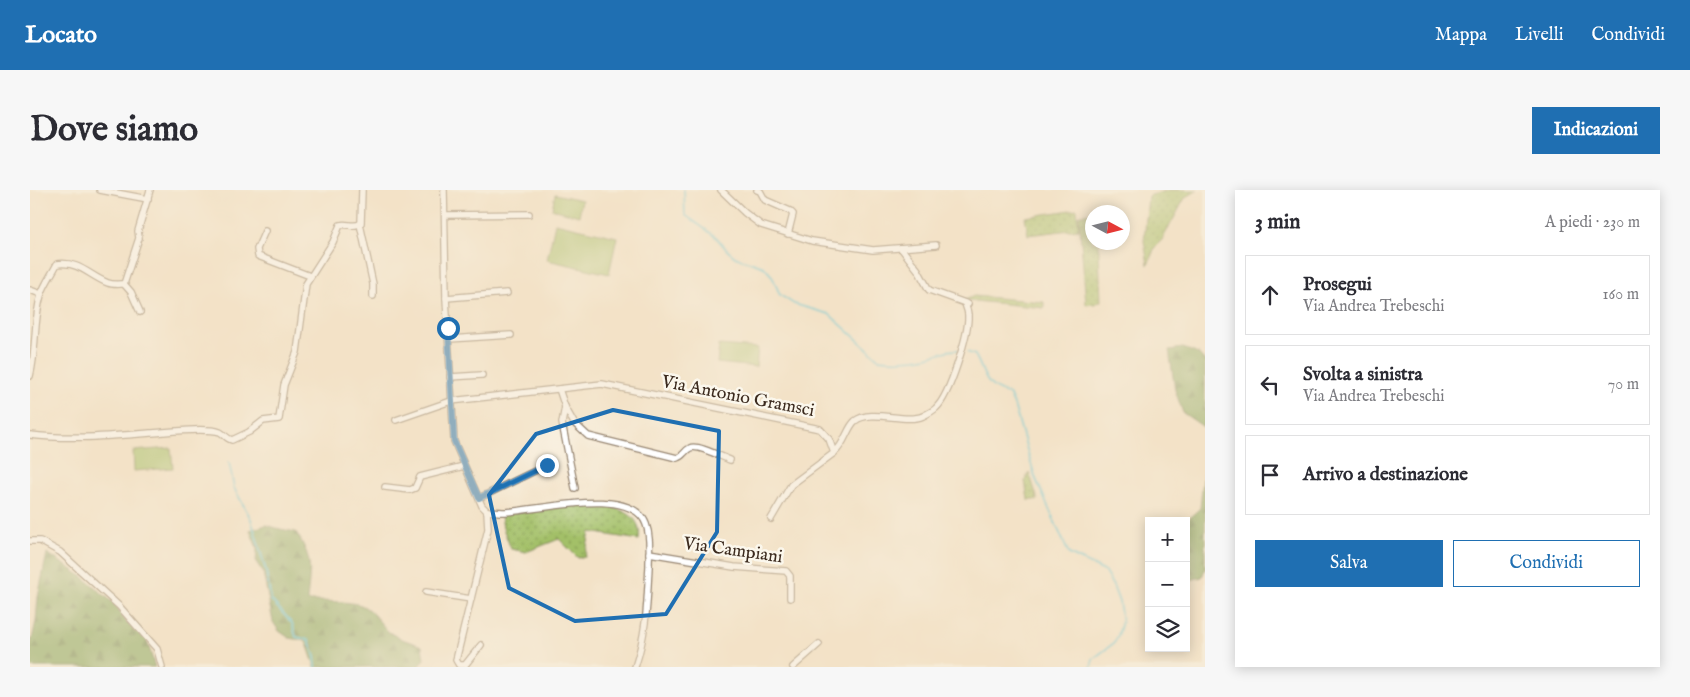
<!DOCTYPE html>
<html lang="it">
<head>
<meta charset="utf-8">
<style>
	:root { --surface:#fff; --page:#f7f7f7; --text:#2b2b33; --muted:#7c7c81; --line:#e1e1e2; --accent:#1f6fb2 }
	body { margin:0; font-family:"IM FELL English",serif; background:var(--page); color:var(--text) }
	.controls { position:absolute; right:15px; bottom:15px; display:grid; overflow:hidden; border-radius:0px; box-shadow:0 2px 12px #0003 }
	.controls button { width:45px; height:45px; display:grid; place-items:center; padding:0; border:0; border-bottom:1px solid var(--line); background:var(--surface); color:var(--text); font:25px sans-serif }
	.compass { position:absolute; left:1055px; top:15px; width:45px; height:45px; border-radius:50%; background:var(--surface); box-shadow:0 2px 12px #0003; rotate:97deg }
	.stop { position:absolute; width:15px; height:15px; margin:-11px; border:4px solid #1f6fb2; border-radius:50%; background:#fff }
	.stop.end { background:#1f6fb2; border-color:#fff; box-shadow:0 1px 5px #0008 }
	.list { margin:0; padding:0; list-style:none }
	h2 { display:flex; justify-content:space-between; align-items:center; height:65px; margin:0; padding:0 20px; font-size:21px }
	h2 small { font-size:16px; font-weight:400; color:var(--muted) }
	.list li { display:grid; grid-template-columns:32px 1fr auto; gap:15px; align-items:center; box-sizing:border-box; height:80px; margin:0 10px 10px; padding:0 10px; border:1px solid var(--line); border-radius:0px }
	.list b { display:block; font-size:19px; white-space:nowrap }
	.list p { margin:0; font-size:16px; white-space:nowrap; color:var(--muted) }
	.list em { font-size:16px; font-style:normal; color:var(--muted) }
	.actions { display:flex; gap:10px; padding:15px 20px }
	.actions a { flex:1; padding:11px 0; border:1px solid var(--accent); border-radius:0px; text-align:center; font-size:18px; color:var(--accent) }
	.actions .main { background:var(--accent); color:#fff }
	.icon { flex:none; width:28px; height:28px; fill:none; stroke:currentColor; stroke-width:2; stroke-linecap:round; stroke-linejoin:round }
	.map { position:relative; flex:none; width:1175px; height:477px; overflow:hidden; border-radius:0px }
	header { display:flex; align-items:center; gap:30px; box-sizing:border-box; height:70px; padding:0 25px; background:var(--accent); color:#fff }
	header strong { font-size:24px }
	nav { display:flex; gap:28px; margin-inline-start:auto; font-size:18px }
	.intro { display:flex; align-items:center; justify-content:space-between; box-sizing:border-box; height:120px; padding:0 30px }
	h1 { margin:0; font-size:35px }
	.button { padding:12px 22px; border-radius:0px; background:var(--accent); color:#fff; font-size:18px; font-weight:700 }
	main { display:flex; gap:30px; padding:0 30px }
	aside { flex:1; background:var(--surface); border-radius:0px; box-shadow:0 2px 12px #0003 }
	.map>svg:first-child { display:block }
	.grass { fill:url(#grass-dots); stroke:#6f7543 }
	.forest { fill:url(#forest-firs); stroke:#5e683d }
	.pitch { fill:#a3c068; stroke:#6f7543 }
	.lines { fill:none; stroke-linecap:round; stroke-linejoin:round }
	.stream { stroke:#5ac4d5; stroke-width:2 }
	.minor-casing { stroke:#978672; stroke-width:8 }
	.minor { stroke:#fff; stroke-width:5.5 }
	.route { stroke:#1f6fb2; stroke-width:6 }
	.marked { fill:none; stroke:#1f6fb2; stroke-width:4; stroke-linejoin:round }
	.labels { text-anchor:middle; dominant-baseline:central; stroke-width:5; stroke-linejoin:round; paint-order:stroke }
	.street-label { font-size:18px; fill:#3b2a1e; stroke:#fbf7ec }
</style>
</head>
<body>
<header>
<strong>Locato</strong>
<nav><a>Mappa</a><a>Livelli</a><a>Condividi</a></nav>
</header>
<div class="intro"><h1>Dove siamo</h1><a class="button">Indicazioni</a></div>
<main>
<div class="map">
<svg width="1175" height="477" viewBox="0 0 1175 477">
	<defs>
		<pattern id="grass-dots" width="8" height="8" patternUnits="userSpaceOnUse" patternTransform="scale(1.25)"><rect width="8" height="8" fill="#a3c068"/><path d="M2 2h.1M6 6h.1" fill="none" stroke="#869c55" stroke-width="1.8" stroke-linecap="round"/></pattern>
		<pattern id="forest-firs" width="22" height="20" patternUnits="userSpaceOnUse" patternTransform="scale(1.25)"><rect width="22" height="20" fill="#82a65c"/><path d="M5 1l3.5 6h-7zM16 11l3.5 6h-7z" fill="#6c874b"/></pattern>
	</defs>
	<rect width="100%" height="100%" fill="#fbf7ec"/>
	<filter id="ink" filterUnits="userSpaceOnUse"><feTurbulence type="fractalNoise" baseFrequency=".02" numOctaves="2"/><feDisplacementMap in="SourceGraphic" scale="10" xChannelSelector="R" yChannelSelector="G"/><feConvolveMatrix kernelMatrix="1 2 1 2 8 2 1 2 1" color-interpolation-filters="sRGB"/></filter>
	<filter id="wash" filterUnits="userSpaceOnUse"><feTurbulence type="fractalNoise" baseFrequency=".0096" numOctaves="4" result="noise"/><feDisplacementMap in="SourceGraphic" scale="20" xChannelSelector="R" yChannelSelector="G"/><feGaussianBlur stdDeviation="1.12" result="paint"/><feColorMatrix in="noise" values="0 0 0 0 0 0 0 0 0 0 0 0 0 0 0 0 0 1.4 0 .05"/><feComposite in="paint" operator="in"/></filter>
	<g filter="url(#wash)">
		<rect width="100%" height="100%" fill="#f3e2c7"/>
		<g class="grass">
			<path d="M 1139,0 L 1168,0 L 1155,8 L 1132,50 L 1125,57 L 1118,75 L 1114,51 L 1118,6 Z"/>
			<path d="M 1047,19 L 1049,39 L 998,45 L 995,27 Z"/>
			<path d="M 1062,22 L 1062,52 L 1069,53 L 1069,61 L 1071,111 L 1065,114 L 1056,115 L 1049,25 L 1065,22 Z"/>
			<path d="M 944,106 L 1014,112 L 1014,118 L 935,110 Z"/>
			<path d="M 999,282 L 1008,310 L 998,310 L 995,291 Z"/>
			<path d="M 568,314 C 589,319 613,323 609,350 L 560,342 L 555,367 L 548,368 L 529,349 L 496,362 L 481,359 L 473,338 L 471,325 L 544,315 Z"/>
		</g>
		<g class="forest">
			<path d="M 1153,158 L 1169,164 L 1175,171 L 1175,238 L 1153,223 L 1145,200 L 1139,160 Z"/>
			<path d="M 1175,267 L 1175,379 L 1172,387 L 1156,391 L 1156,331 L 1170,318 Z"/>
			<path d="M 236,335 L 250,339 L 266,342 C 284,371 280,378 277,411 C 290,411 319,411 331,415 C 343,420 350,434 359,442 C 369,449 381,452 392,456 L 394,469 L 388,477 L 285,477 L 276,451 L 259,448 L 249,441 L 243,432 L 233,382 L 226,372 L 227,358 L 220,340 Z"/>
			<path d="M 17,363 L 53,387 L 86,415 L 97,433 L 116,447 L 125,477 L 0,477 L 0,458 L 6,431 L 8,407 Z"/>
		</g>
		<g class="pitch">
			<path d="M 525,4 L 552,10 L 549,26 L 522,19 Z"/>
			<path d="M 525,33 L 587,47 L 579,84 L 517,70 Z"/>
			<path d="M 689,155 L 728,158 L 726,177 L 687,173 Z"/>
			<path d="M 141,258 L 143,278 L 104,281 L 103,261 Z"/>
		</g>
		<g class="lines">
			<g class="stream">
				<path d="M 654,0 L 655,25 L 658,27 L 686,47 L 698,61 L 705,67 L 734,77 L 742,86 L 750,105 L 764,114 L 799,124 L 849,169 C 864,171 883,170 897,167 C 908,164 917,159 928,160"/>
				<path d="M 937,162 L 945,165 C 957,186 952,196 979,204 L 984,215 L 1005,287 L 1039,364 L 1074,381 L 1083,396 L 1089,412 L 1092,431 L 1088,446 L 1084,453 L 1063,469 L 1061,477"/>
				<path d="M 199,272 L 204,298 L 221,329 L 236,381 L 241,410 L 262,433 L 266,447 L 279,450 L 285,467 L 286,477"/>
			</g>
		</g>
	</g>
	<g filter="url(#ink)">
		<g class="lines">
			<defs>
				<g id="minor">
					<path d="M 70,0 L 118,9"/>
					<path d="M 414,0 L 416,108 L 424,251 L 452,316 L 457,321"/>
					<path d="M 691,0 L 715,23 L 731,35 L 782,51 L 843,60 L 906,55"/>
					<path d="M 727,0 L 730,1 L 735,10 L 760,21 L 763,24 L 758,44"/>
					<path d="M 415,25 L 499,24"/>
					<path d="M 330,34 L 343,94 L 343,106"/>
					<path d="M 235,41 L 227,59 L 228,66 L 280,86"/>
					<path d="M 871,58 L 888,80 L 899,100 L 938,114"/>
					<path d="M 94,94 L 109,48 L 108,41 L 120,0"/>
					<path d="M 0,100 L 11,104"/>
					<path d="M 416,108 L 477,103"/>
					<path d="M 419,149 L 481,145"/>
					<path d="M 0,186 C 7,159 3,132 11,105 C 14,95 22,84 27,74 C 50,71 59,86 78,93 C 83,95 89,94 94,94 L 101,102 L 110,122"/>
					<path d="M 420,187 L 452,185"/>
					<path d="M 529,199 L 535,217 L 544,233 L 558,246 L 647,268 C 654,266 654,261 660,258 C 667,254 692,267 700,270"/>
					<path d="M 535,217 L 532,233 L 545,298"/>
					<path d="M 366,230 L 421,211 L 572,194 L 790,239 L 799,249 L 804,263 L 761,295 L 741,329"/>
					<path d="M 0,245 C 40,250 80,246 120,243 C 137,242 175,237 190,242 C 194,244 197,249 202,250 L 219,242 L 233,231 L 249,229 L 254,195 L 267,162 L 276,94 L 303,52 L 310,35 C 317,33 325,38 331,33 L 332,0"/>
					<path d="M 804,263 C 815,254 817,238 825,231 C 841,218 875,234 893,226 C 897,224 903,221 906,218 C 920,205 939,143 938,125 C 938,121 936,117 935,114"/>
					<path d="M 355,297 L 380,300 L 385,298 L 390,287 L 434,276"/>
					<path d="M 449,308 L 517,275"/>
					<path d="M 457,321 C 462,321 468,322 473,322 C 504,322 601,294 616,334 C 621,347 619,362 619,376 C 617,413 617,441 605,477"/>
					<path d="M 0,351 L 10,351 L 30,362 L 89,416 L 127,459 L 132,477"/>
					<path d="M 619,363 L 704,377 L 756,381 L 760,386 L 760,408"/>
					<path d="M 396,402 L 441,409"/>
					<path d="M 451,455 L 435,475 L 429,475 L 426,470 L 458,339 L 457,321"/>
					<path d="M 763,477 L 789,454"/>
				</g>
			</defs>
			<use href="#minor" class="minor-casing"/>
			<use href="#minor" class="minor"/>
		</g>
	</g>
	<g class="lines" filter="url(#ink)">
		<path class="route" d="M 418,138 L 424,251 L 449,308 L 517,275"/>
	</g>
	<path d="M0 0H1175V477H0ZM 583,220 L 689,241 L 687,342 L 636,424 L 545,431 L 479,398 L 459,305 L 506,244 Z" fill="#f3e2c7" fill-opacity=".55" fill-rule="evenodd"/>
	<path class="marked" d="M 583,220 L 689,241 L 687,342 L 636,424 L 545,431 L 479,398 L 459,305 L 506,244 Z"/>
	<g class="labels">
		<g class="street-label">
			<text transform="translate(708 207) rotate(11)">Via Antonio Gramsci</text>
			<text transform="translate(703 361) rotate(8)">Via Campiani</text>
		</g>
	</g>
</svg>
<div class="controls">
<button>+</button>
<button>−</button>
<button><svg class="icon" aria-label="layers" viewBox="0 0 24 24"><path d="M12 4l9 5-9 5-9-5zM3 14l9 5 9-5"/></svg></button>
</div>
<svg class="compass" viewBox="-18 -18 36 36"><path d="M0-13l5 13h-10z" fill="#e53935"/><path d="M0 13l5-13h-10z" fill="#7c7c81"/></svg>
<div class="stop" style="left:418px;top:138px"></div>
<div class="stop end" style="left:517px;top:275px"></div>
</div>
<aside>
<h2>3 min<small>A piedi · 230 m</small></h2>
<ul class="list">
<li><svg class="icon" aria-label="ahead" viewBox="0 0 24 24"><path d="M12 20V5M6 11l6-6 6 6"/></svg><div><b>Prosegui</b><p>Via Andrea Trebeschi</p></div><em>160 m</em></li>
<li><svg class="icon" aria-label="left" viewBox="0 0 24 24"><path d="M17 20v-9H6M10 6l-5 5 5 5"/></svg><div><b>Svolta a sinistra</b><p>Via Andrea Trebeschi</p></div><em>70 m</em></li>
<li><svg class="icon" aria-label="arrive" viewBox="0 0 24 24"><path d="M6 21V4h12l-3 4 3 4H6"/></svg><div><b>Arrivo a destinazione</b></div></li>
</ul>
<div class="actions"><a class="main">Salva</a><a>Condividi</a></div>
</aside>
</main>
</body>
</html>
